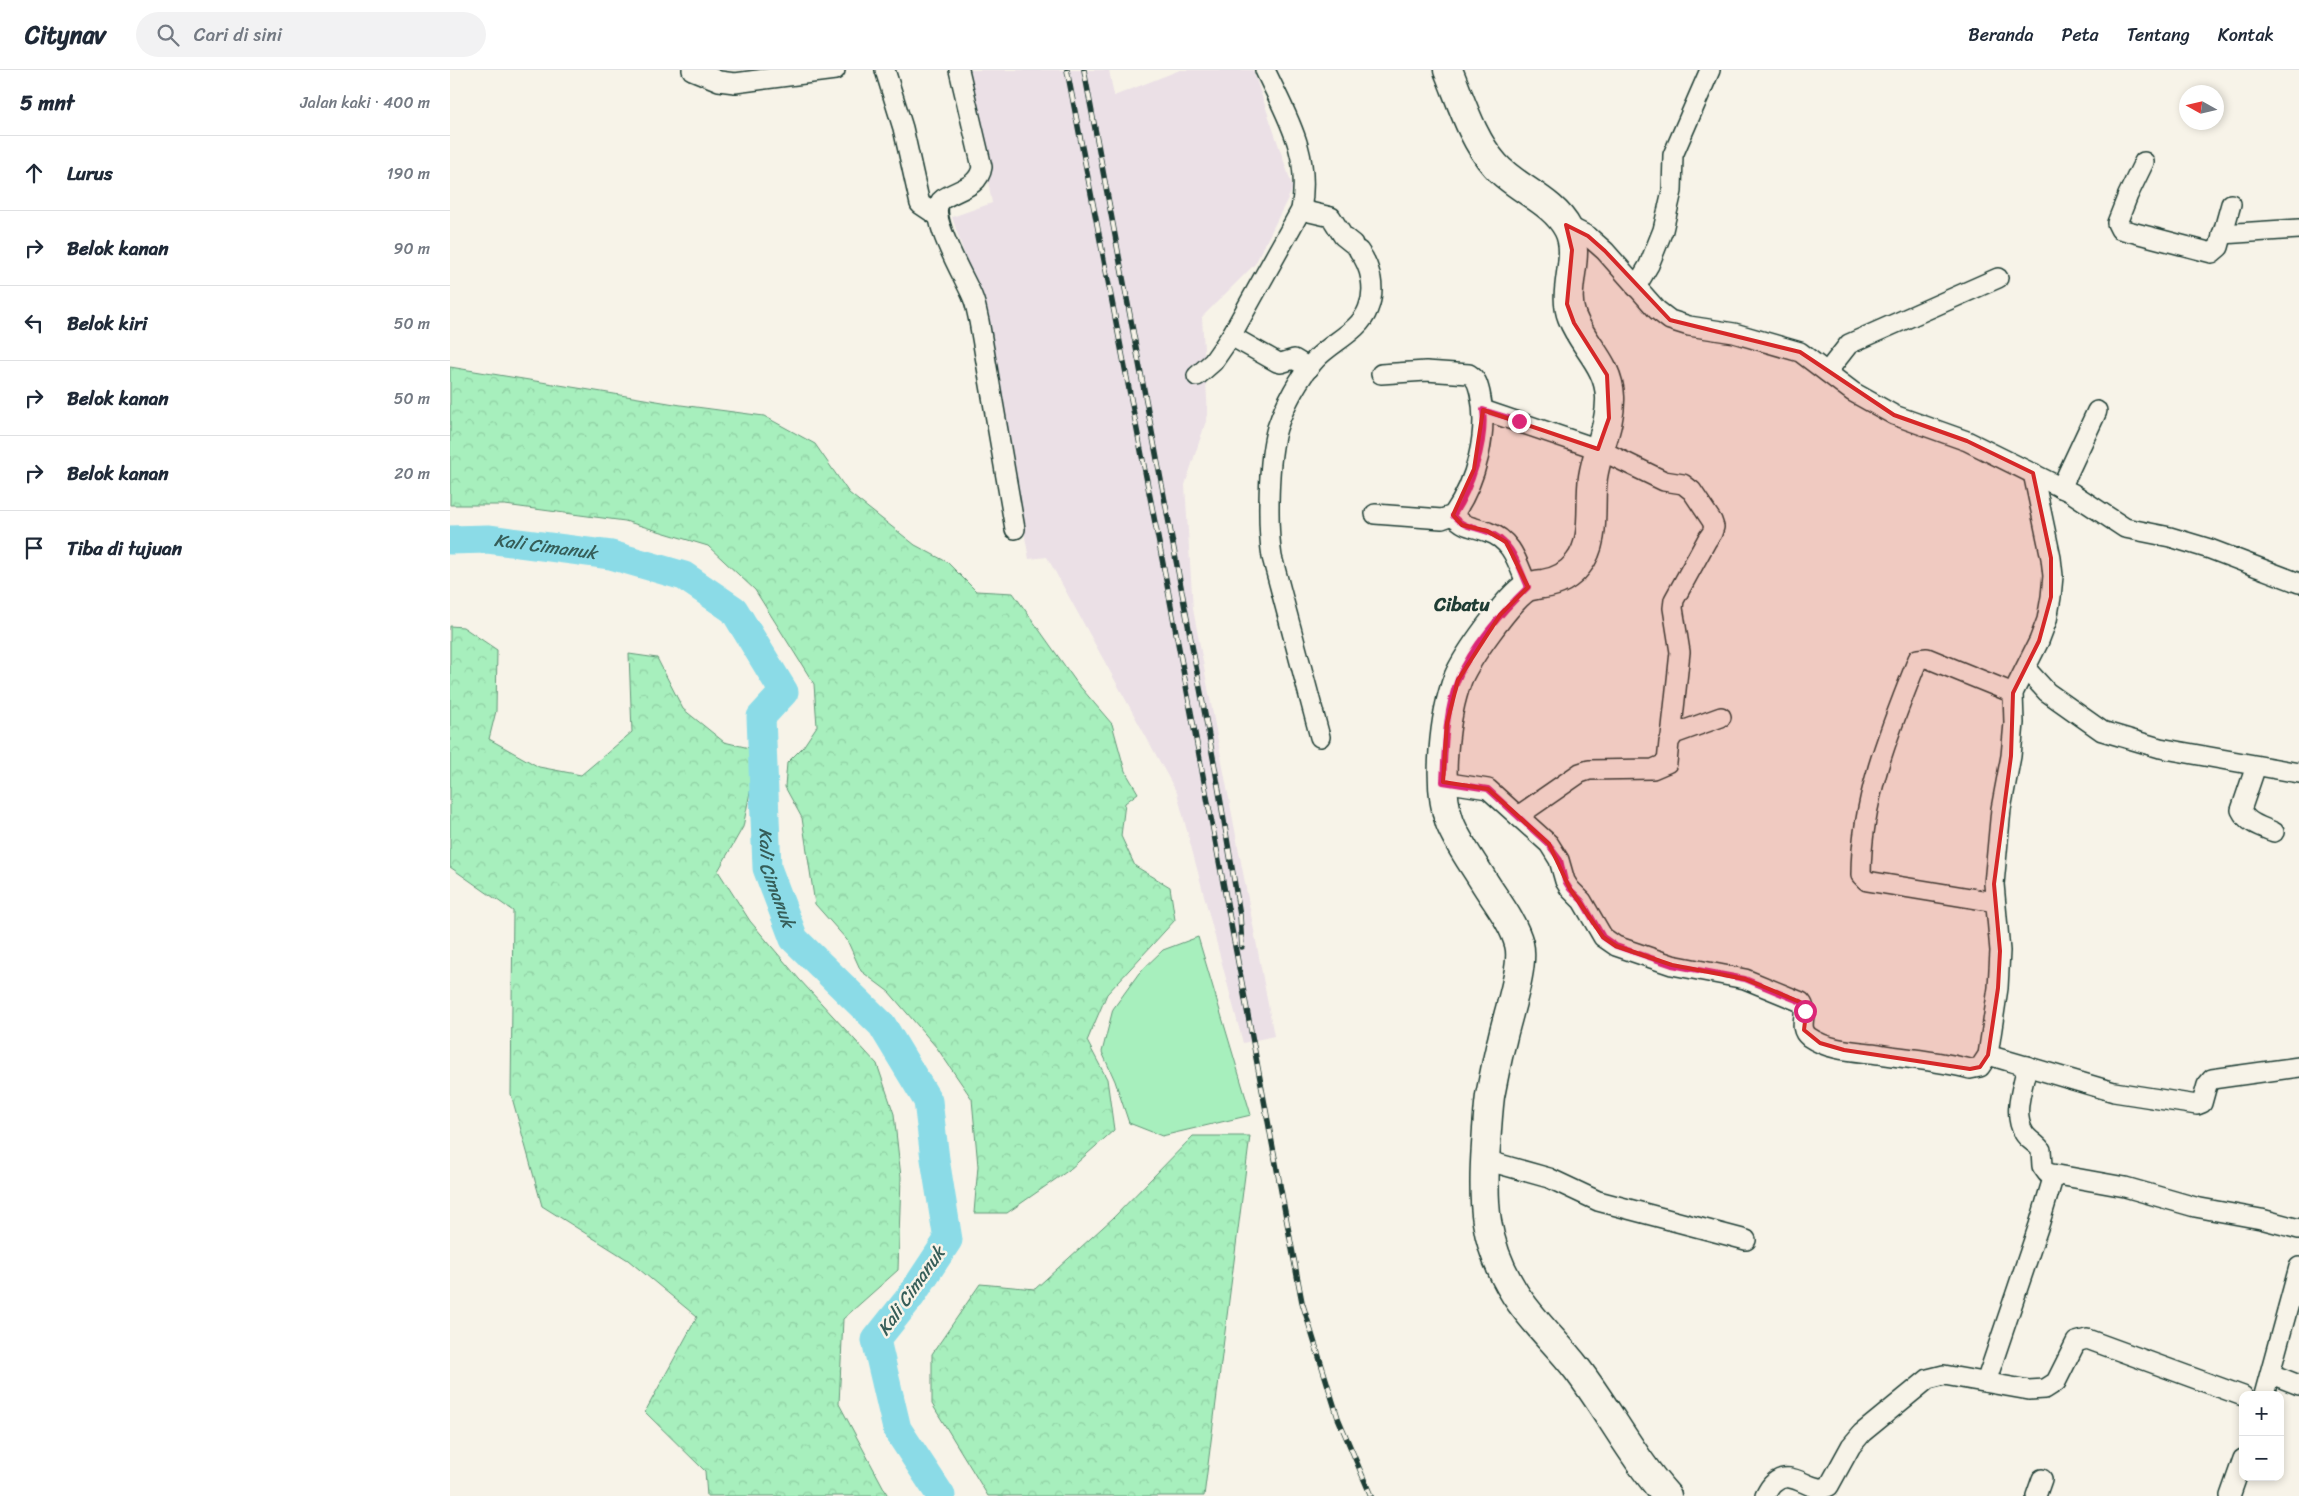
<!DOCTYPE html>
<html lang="id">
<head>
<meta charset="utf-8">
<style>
	:root { --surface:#fff; --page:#f2f2f3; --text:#1f2937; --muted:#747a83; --line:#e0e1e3 }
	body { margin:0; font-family:Sriracha,sans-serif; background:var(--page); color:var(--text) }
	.controls { position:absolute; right:15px; bottom:15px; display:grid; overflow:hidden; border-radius:10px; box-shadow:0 2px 8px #0003 }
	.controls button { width:45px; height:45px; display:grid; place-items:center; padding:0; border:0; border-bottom:1px solid var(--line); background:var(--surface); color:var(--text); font:25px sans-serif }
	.compass { position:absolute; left:1729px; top:15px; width:45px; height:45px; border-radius:50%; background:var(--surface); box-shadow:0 2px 8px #0003; rotate:278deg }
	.stop { position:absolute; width:15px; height:15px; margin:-11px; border:4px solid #db2777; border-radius:50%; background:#fff }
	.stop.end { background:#db2777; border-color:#fff; box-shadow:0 1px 5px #0008 }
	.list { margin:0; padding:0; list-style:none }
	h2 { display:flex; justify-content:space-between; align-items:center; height:65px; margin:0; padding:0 20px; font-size:21px }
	h2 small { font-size:16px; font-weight:400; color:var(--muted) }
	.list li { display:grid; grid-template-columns:32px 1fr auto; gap:15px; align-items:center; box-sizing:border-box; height:75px; padding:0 20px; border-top:1px solid var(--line) }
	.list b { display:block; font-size:19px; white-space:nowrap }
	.list em { font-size:16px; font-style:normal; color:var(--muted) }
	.icon { flex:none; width:28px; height:28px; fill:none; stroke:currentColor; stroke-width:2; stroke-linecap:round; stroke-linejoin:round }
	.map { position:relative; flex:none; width:1849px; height:1426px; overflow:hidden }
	header { display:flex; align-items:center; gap:30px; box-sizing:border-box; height:70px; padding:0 25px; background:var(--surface); border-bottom:1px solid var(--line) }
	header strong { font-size:24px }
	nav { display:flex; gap:28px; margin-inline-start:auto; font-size:18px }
	.search { width:350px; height:45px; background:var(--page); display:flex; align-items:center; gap:12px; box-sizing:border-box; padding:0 18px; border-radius:28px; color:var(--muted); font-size:19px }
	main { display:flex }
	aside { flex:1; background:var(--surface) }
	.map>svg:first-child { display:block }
	.built { fill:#ebe0e6 }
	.grass { fill:#a7efbd; stroke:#639678 }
	.forest { fill:url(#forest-crowns); stroke:#639678 }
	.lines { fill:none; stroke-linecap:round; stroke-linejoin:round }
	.river { stroke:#8bdbe7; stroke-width:29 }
	.street-casing { stroke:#1f3d34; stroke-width:22 }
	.primary-casing { stroke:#1f3d34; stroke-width:31 }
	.street { stroke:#f7f3e8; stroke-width:19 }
	.primary { stroke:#f7f3e8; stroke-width:28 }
	.rail-casing { stroke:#1f3d34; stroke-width:5.5 }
	.rail { stroke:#f7f3e8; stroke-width:4; stroke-dasharray:11; stroke-linecap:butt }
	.route { stroke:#db2777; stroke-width:6 }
	.marked { fill:#d62828; fill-opacity:0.2; stroke:#d62828; stroke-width:4; stroke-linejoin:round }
	.labels { text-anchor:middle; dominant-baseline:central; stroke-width:5; stroke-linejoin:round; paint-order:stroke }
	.water-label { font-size:18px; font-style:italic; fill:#355d58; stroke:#f7f3e8 }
	.quarter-label { font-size:19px; font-weight:bold; fill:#1f3d34; stroke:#f7f3e8 }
</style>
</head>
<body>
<header>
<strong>Citynav</strong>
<div class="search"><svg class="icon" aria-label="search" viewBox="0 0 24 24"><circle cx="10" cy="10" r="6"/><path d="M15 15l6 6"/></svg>Cari di sini</div>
<nav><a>Beranda</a><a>Peta</a><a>Tentang</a><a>Kontak</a></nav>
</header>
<main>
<aside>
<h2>5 mnt<small>Jalan kaki · 400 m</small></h2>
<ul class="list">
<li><svg class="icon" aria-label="ahead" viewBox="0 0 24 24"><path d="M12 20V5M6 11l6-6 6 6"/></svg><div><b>Lurus</b></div><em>190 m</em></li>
<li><svg class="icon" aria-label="right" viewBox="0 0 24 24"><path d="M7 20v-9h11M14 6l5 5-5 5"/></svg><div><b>Belok kanan</b></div><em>90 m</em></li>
<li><svg class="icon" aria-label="left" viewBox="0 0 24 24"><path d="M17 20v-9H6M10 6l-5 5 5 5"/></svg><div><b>Belok kiri</b></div><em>50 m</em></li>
<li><svg class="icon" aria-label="right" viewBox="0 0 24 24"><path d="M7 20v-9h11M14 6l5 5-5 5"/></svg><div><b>Belok kanan</b></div><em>50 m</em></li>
<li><svg class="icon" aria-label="right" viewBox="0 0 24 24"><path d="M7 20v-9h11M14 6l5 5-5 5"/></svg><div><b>Belok kanan</b></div><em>20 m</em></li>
<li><svg class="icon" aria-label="arrive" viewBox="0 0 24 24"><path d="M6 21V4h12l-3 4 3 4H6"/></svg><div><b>Tiba di tujuan</b></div></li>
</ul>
</aside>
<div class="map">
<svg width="1849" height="1426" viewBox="0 0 1849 1426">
	<defs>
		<pattern id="forest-crowns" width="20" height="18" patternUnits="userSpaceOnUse" patternTransform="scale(1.25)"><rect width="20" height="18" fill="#a7efbd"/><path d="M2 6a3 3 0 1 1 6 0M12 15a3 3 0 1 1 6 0" fill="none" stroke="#8fcea3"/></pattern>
	</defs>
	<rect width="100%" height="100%" fill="#f7f3e8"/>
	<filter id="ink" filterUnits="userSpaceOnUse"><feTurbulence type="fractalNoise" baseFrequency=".02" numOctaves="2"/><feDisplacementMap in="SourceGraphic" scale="10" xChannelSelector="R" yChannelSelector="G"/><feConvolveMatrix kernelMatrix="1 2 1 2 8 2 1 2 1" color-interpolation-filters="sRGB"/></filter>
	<g filter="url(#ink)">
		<path class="built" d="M 518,0 L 659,0 L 664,26 L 730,0 L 803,0 L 843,118 L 805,194 L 752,247 L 758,345 L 735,415 L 743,539 L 824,966 L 793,973 L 727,723 L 597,487 L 579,489 L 536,251 L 502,147 L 542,133 Z"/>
		<path class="grass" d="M 748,867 L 801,1045 L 712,1066 L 679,1053 L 665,1011 L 652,982 L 663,939 L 689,903 L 713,880 Z"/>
		<g class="forest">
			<path d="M 0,297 L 231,335 L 314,346 L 365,374 L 399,423 L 465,475 L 497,492 L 526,521 L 563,523 L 627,613 L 662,654 L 675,701 L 688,723 L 675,733 L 671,766 L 685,796 L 720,817 L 725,850 L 657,924 L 637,971 L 657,1009 L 664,1060 L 619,1100 L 557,1143 L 524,1143 L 528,1096 L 522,1029 L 487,978 L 439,922 L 411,901 L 397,870 L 365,834 L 352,748 L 335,717 L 337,693 L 353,677 L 367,656 L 364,614 L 305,520 L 258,476 L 175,451 L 55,435 L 0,435 Z"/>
			<path d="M 0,556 L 13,557 L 47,580 L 46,641 L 39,669 L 89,697 L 131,705 L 182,662 L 179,584 L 207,588 L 233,639 L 274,672 L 316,682 L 301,717 L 293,757 L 268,801 L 300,851 L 349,909 L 427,994 L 444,1044 L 451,1107 L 448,1200 L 393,1249 L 389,1334 L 438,1426 L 257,1426 L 255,1401 L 195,1342 L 247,1247 L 178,1190 L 92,1136 L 61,1024 L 63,841 L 0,797 Z"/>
			<path d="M 743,1066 L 800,1066 L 754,1426 L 538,1426 L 482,1334 L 482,1284 L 530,1214 L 585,1219 L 663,1148 Z"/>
		</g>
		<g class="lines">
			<path class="river" id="s1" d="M 0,470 L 38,469 L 161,485 L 234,506 L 284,540 L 334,622 L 311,647 L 317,798 L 344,869 L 432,955 L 478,1031 L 485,1089 L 498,1170 L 461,1226 L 426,1270 L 447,1359 L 491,1426"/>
			<defs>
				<g id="street">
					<path d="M 242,0 L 269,11 L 285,13 L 385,0"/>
					<path d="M 435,0 L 453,58 L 470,134 L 488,146"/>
					<path d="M 509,0 L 532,97 C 529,117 508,119 493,129 C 474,142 517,211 523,228 C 526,235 527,243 529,251 L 565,459"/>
					<path d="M 1694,92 L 1678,125 L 1667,153 L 1670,159 L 1762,183 L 1769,177 L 1781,134"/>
					<path d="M 851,140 L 881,147 L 893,166 L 903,174"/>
					<path d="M 1116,155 L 1138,166 L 1155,181 L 1207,240 L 1220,250 L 1239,256 L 1284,263 L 1350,282 L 1403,322 L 1444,345 L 1517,371 L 1622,423 L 1675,458 L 1720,467 L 1760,479 L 1849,513"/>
					<path d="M 1772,164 L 1849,159"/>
					<path d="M 1186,217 L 1199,195 L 1213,160 L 1222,121 L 1223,85 L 1260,0"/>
					<path d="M 781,266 L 827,292 L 831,293 L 844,289 L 859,298"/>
					<path d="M 1377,302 L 1399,274 L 1548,208"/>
					<path d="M 747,306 L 763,292 L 781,266 L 851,140 C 861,84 838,49 815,0"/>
					<path d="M 1033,340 L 1148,379 L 1214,411 L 1233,414 L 1242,421 L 1262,451 L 1264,457 L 1262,463 L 1257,470 L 1224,530 L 1223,538 L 1230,582 L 1221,667"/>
					<path d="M 1611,418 L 1647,341"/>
					<path d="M 925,444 L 992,449 L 1003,445 C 1026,412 1039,363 1030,323 C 1028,315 1027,309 1019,304 L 976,301 L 931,304"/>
					<path d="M 1003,445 C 1015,458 1022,456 1038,462 C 1063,470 1068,495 1078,517"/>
					<path d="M 1576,599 L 1597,622 L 1652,661 L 1710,678 L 1849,703"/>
					<path d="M 870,667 L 822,487 C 817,455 818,389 827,358 C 835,334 849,307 866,289 C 882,272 910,261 918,239 C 926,220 921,197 909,181"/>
					<path d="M 1806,696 L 1791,740 C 1797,753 1811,757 1824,762"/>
					<path d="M 993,712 L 1038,719 L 1099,774 L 1109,790 L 1115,811 L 1120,819 L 1132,831 L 1153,867 L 1166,876 L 1222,895 L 1295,909 L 1351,932 C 1360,942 1346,957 1359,967 C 1379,981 1406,981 1429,984 C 1459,989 1491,991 1520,999 L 1530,997 L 1538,985 L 1548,918 L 1550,881 L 1544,814 L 1551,739 L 1561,686 L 1564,653 L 1563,623 L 1589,571 L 1597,550 L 1601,527 L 1603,506 L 1601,488 L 1583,403"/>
					<path d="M 1068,746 L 1130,703 L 1139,700 L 1203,699 L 1217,693 L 1219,672 L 1224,664 L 1271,647"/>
					<path d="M 1545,832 L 1417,811 L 1411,805 C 1411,729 1440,659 1468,589 L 1477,588 L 1563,623"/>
					<path d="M 1538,985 L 1664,1022 L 1747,1035 L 1752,1033 L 1757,1015 L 1762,1009 L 1849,997"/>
					<path d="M 1577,996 C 1573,1017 1562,1043 1574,1063 C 1578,1070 1586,1073 1591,1080 L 1592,1096 L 1597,1103 L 1675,1117 L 1745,1137 L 1811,1149 L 1849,1159"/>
					<path d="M 1035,1090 L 1099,1108 L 1148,1131 L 1296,1170"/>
					<path d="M 1821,1304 L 1849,1315"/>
					<path d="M 1536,1312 L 1589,1155 L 1604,1105"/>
					<path d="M 1814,1325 L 1849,1197"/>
					<path d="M 1315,1426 C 1317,1422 1320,1416 1324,1413 C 1342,1396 1362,1426 1379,1416 L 1401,1376 L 1412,1363 L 1478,1309 L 1494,1305 L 1579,1320 L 1595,1319 L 1606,1312 L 1626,1272 L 1637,1269 L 1793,1326"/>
					<path d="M 1586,1426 L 1592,1409"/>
					<path d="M 1780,1426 L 1793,1389"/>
				</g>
				<path id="primary" d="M 998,0 C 1011,31 1022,69 1045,95 C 1066,119 1103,130 1118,159 C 1132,186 1111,219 1122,247 C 1133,276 1159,294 1160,327 C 1161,355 1147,380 1143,407 C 1139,435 1147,471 1128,494 C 1119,506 1108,512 1093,514 C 1090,514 1081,516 1077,517 C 1058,529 1017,587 1008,608 C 994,645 986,716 1000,753 C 1008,773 1022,792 1033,810 C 1045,830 1063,851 1069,874 C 1075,896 1057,946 1052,970 C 1047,988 1044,1007 1040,1026 C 1038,1042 1037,1058 1036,1075 C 1032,1132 1033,1173 1065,1224 C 1082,1251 1108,1274 1127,1299 C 1159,1341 1182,1387 1217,1426"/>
			</defs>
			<use href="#street" class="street-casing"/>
			<use href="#primary" class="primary-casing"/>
			<use href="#street" class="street"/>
			<use href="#primary" class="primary"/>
			<defs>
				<g id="rail">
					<path d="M 617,0 L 715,504 L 852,1232 L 888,1348 L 921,1426"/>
					<path d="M 634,0 L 765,698 L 790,845 L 792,877"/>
				</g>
			</defs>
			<use href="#rail" class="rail-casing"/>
			<use href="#rail" class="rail"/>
		</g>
	</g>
	<g class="lines" filter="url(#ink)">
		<path class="route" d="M 1069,351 L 1033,340 C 1037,372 1021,420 1003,446 C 1015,458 1022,456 1038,462 C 1063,471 1068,495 1078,517 C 1053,541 1021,577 1008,609 C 995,641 995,678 993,712 L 1038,719 L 1098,774 L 1110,790 L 1115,811 L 1120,819 L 1132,831 L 1153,867 L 1166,876 L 1222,895 L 1295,909 L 1351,932 L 1354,936 L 1355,941"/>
	</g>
	<path class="marked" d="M 1116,155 L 1138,166 L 1155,181 L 1220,250 L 1350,282 L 1444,345 L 1517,371 L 1583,403 L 1601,488 L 1601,527 L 1589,571 L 1563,623 L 1561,686 L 1544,814 L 1550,881 L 1548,918 L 1538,985 L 1530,997 L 1520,999 L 1394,980 L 1370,973 L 1354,960 L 1357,935 L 1295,909 L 1222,895 L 1166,876 L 1153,867 L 1120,819 L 1099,774 L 1038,719 L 993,712 L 997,653 L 1008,610 L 1050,545 L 1078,517 L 1056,472 L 1037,461 L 1012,455 L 1003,445 L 1024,399 L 1033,340 L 1148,379 L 1159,348 L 1157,305 L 1124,253 L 1117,234 L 1122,180 Z"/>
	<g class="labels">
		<g class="water-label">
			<text stroke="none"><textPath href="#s1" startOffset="96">Kali Cimanuk</textPath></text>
			<text stroke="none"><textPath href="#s1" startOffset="591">Kali Cimanuk</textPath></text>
			<text transform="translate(461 1221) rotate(-55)">Kali Cimanuk</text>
		</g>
		<g class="quarter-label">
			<text x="1012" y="534">Cibatu</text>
		</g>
	</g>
</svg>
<div class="controls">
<button>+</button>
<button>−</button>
</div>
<svg class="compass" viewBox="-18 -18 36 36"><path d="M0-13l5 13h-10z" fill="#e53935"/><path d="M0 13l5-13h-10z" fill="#747a83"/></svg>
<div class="stop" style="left:1355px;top:941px"></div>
<div class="stop end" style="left:1069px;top:351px"></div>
</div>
</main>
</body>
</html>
